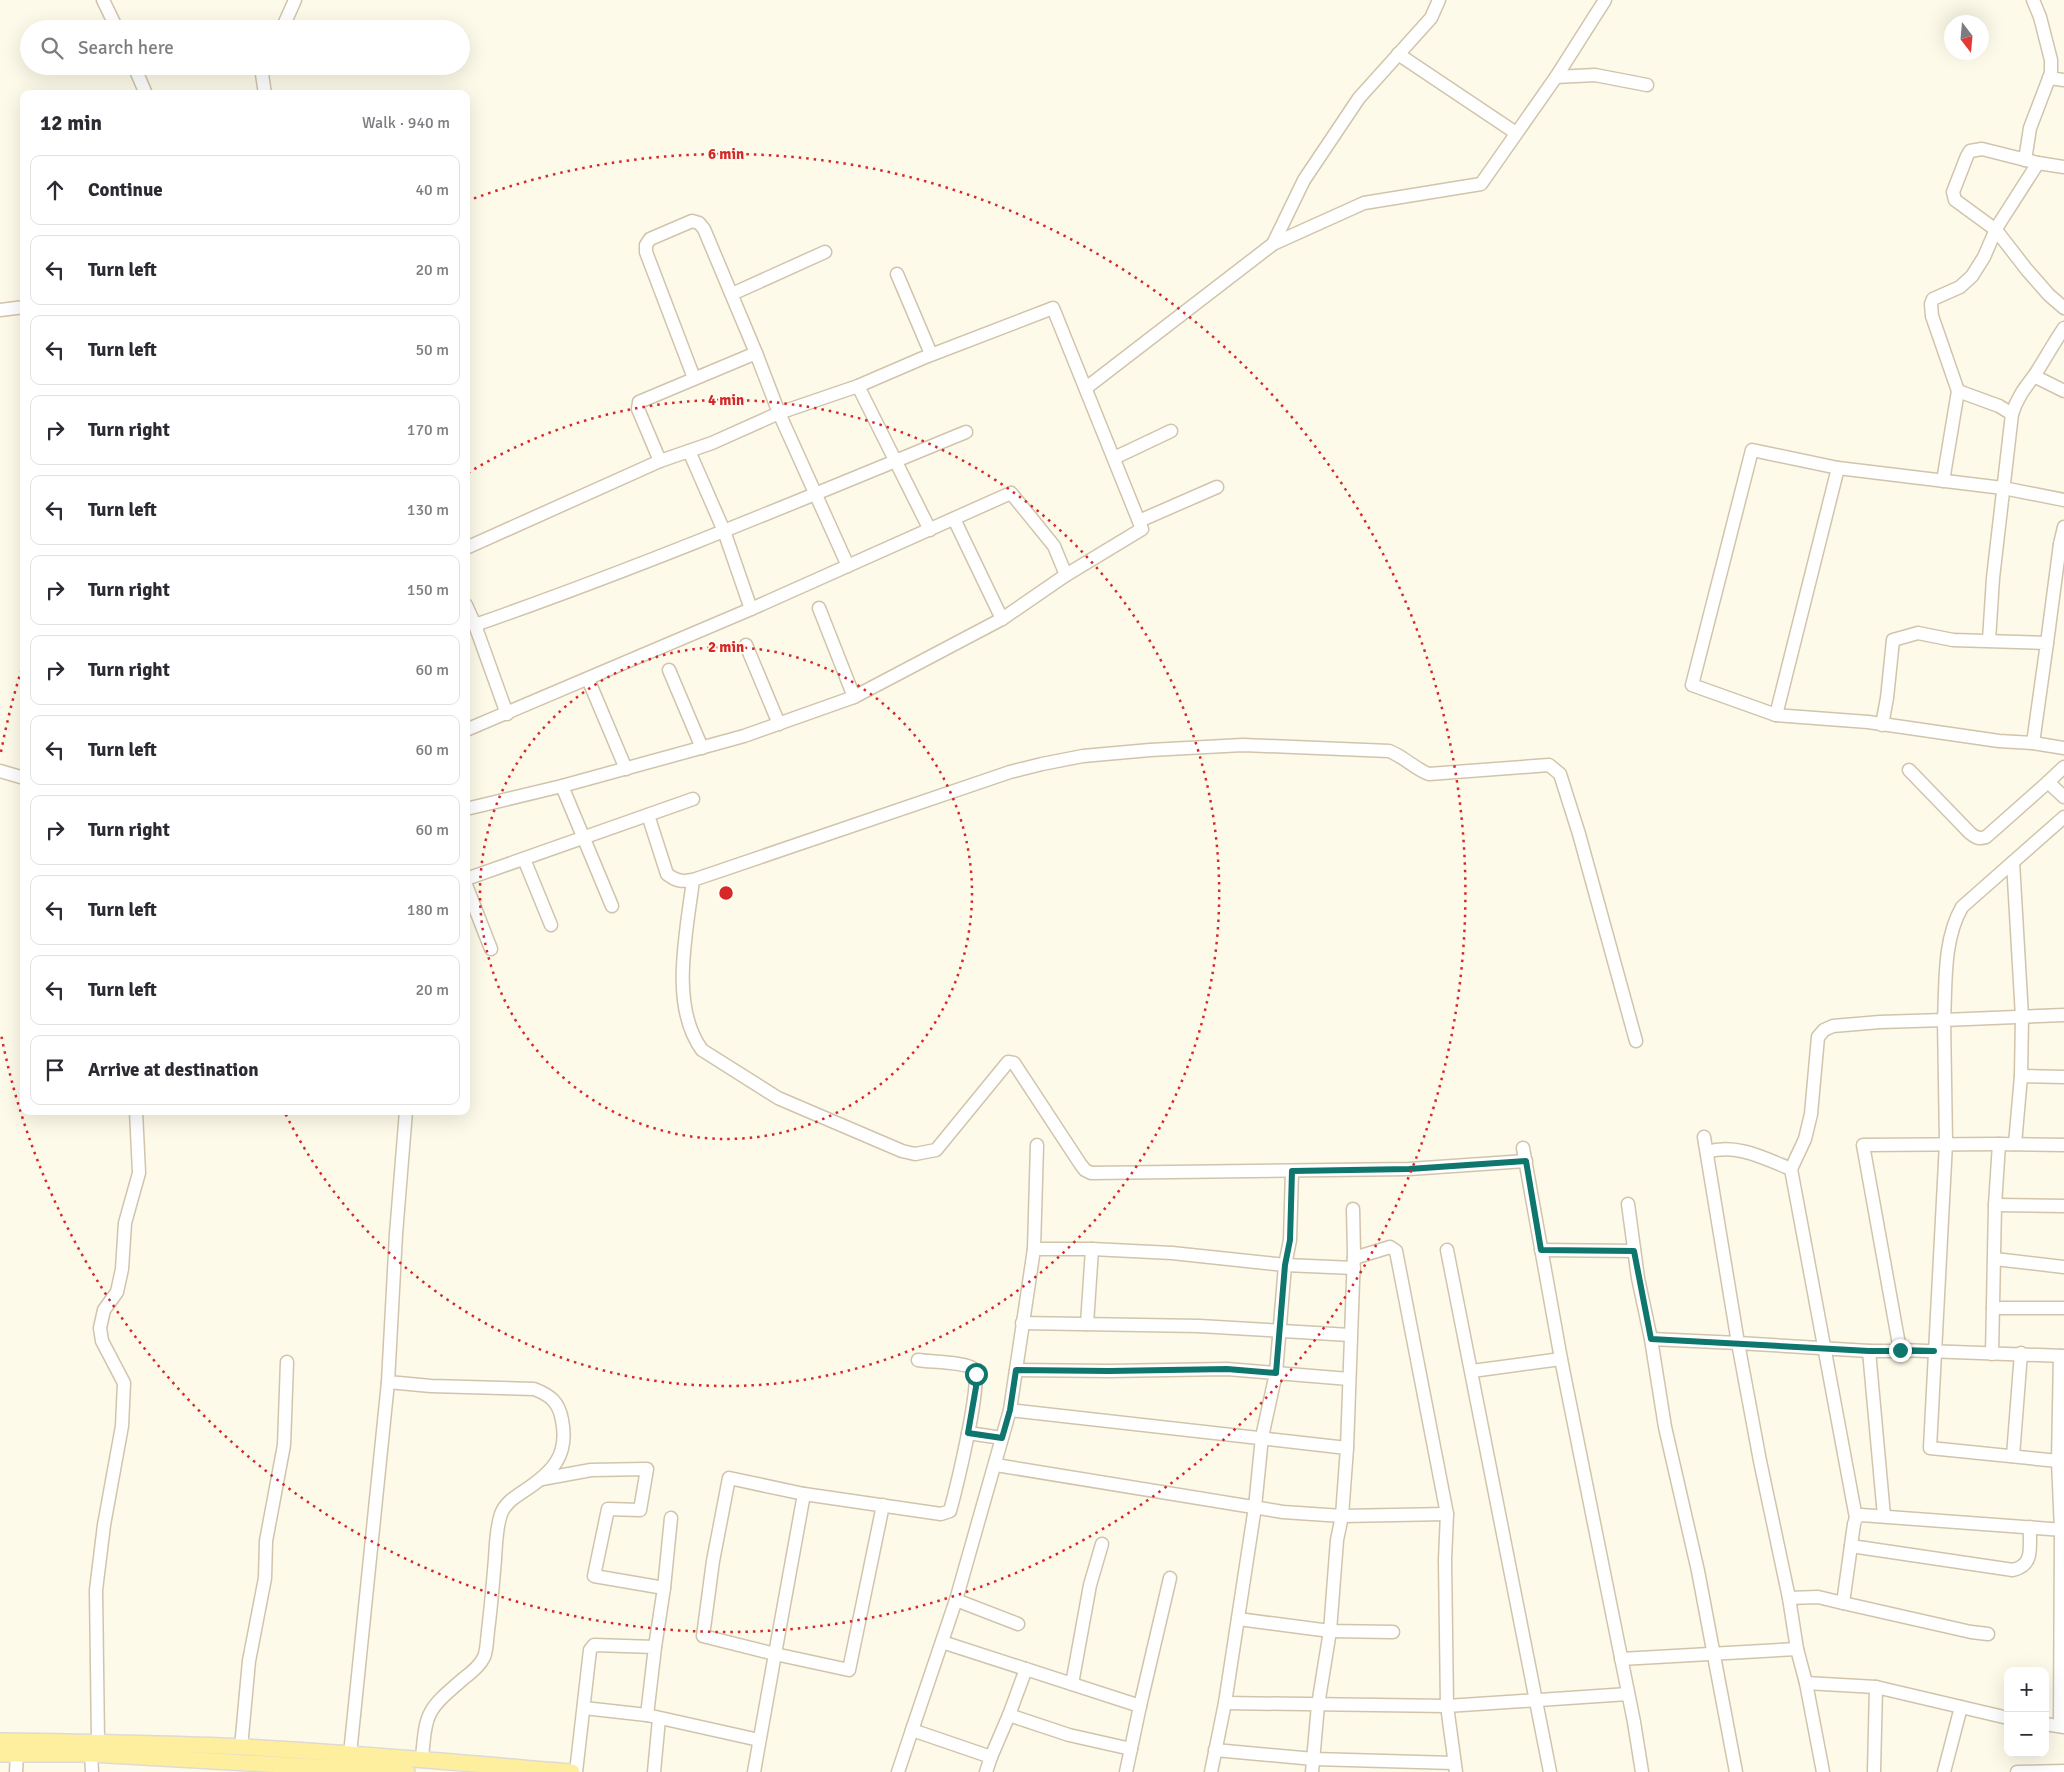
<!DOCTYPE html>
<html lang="en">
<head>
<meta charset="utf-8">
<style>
	:root { --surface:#fff; --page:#f2f2f3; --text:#2b2b33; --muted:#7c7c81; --line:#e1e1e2 }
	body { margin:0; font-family:Signika,sans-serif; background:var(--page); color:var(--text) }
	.controls { position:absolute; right:15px; bottom:15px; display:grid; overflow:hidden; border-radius:10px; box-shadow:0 5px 20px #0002 }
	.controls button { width:45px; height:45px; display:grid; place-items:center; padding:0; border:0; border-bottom:1px solid var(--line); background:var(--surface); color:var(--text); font:25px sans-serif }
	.compass { position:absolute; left:1944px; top:15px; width:45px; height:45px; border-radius:50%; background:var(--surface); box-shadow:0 5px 20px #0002; rotate:164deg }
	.stop { position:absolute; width:15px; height:15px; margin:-11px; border:4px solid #0f766e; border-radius:50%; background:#fff }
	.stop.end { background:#0f766e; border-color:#fff; box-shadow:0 1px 5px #0008 }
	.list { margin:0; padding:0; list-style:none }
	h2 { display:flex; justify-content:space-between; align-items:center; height:65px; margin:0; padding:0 20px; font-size:21px }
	h2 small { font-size:16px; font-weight:400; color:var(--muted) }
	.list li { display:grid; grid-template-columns:32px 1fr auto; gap:15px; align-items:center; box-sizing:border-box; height:70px; margin:0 10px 10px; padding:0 10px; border:1px solid var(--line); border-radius:10px }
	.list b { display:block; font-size:19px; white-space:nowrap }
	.list em { font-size:16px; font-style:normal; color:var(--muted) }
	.icon { flex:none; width:28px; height:28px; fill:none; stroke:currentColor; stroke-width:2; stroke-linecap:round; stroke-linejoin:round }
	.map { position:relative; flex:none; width:2064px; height:1772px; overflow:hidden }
	.search { position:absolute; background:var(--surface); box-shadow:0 5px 20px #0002; left:20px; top:20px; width:450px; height:55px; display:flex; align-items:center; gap:12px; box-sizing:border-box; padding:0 18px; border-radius:28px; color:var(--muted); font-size:19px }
	.panel { position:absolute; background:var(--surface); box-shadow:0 5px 20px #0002; left:20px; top:90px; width:450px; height:1025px; border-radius:10px }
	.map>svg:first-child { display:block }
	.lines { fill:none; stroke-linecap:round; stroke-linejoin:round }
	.minor-casing { stroke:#d1c4ad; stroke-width:15 }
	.major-casing { stroke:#dfdad4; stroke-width:18 }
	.minor { stroke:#fff; stroke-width:12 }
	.major { stroke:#feef9f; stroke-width:15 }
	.route { stroke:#0f766e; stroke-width:6 }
	.ring { fill:none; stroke:#d62828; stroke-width:2.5; stroke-dasharray:2.5 5 }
	.centre { fill:#d62828; stroke:#fffcf0; stroke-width:2.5 }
	.ring-label { font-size:15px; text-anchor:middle; font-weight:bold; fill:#d62828; stroke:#fffcf0; stroke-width:4; stroke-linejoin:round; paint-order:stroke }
</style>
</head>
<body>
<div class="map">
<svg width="2064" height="1772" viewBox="0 0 2064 1772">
	<rect width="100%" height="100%" fill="#fdfae9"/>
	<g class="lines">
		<defs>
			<g id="minor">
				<path d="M 103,0 L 117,29"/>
				<path d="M 282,29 L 295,0"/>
				<path d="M 1398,54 L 1516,133"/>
				<path d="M 134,66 L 146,94"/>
				<path d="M 265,66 L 262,74 L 265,94"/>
				<path d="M 1556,77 L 1605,0"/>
				<path d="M 2049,78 L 2064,80"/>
				<path d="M 2025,160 L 2030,128 L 2051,73 L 2051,60 L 2040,17 L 2033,0"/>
				<path d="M 2038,163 L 1982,149 L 1970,151 L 1967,156 L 1953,192 L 1955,200 L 1996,230 L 2027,270 L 2049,295 L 2064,308"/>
				<path d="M 1273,244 L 1304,180 L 1359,98 L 1431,18 L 1439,0"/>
				<path d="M 897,274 L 931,354"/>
				<path d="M 732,294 L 825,252"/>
				<path d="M 0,310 L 24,307"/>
				<path d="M 2034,376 L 2064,391"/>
				<path d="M 694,378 L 646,252 L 646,245 L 650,239 L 692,221 L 699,223 L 704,229 L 756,353"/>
				<path d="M 858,386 L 930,530"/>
				<path d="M 1086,388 L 1273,244 L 1364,203 L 1481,184 L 1556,77 L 1595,75 L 1647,85"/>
				<path d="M 2012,414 C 2017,398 2024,389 2034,376 C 2044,361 2053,344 2064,328"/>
				<path d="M 689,451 L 724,531 L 751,609"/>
				<path d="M 1114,458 L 1171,431"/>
				<path d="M 660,461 L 638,409 L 639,402 L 756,353 L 779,413 L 848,566"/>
				<path d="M 1943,481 L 1958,391"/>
				<path d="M 2064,500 L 2003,488 L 1838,468 L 1752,450 L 1692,685 L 1776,715 L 1868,722 L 1999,741 L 2033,743 L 2064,748"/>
				<path d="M 954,519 L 1002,619"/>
				<path d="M 1139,521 L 1217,487"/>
				<path d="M 2060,544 L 2064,527"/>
				<path d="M 466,548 L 660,461 L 712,443 L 779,413 L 858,386 L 923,358 L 1053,308 L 1142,529 L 1066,575 L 1002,619 L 854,697 L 744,736 L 562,786 L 466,809"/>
				<path d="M 466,605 L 475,625"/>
				<path d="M 819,608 L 854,697"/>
				<path d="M 1989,640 L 1993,578 L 2012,414 L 1999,406 L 1958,391 L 1932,316 L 1931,304 L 1933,299 L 1960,287 L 1972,276 L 1984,257 L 1997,227 L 2038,163 L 2064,167"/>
				<path d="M 2047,643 L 2060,544 L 2064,544"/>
				<path d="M 746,645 L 779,724"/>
				<path d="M 669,670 L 702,748"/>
				<path d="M 588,679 L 626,769"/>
				<path d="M 507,714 L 475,625 C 641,567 803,499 966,432"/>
				<path d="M 1776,715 L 1838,468"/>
				<path d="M 1882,725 L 1887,698 L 1893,640 L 1918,633 L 1953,640 L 2047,643 L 2033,743"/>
				<path d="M 466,730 L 751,609 L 1011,493 L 1054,546 L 1066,575"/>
				<path d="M 1909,770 L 1970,833 C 1976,838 1979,839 1986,837 L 2048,782 L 2064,797"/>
				<path d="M 0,771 L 24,778"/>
				<path d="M 2048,782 L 2064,767"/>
				<path d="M 562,786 L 612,906"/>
				<path d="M 648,815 L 667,874 C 676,881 682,882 693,880 L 1010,772 L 1042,764 L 1083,756 L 1150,750 L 1243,745 L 1389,751 C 1403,756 1418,771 1429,774 L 1549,765 L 1560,774 L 1579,834 L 1636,1041"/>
				<path d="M 524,859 L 551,925"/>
				<path d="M 2013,862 L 2022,1017 L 2021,1076"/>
				<path d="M 466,879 L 693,799"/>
				<path d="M 693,880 C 687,931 669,1005 702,1050 L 778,1098 L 902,1151 L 915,1154 L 936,1150 L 1008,1062 L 1014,1063 L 1081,1165 L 1085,1170 L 1091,1173 L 1409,1169 L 1526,1161"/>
				<path d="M 466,885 L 491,949"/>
				<path d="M 406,1111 L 396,1234 L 388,1382 L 431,1386 L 534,1389 C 550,1395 559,1402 562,1420 C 569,1455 553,1472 524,1491 C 515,1497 505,1503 501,1514 C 496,1529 496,1544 495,1559 C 493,1583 491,1607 488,1631 C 487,1639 487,1650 484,1657 C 480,1666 471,1673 463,1679 C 427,1710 426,1711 422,1758"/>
				<path d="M 1999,1144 L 1863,1145 L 1900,1350 L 2064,1356"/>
				<path d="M 2015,1144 L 2021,1076 L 2064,1077"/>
				<path d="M 1523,1148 L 1561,1359 L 1634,1722 L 1642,1772"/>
				<path d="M 1707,1152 C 1736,1143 1764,1158 1791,1169"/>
				<path d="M 1628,1204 L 1638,1278 L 1651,1339 L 1665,1427 L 1698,1571 L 1736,1772"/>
				<path d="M 1995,1205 L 2064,1206"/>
				<path d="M 1034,1249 L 1092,1249 L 1172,1253 L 1285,1265 L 1354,1268"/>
				<path d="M 1447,1250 L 1550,1772"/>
				<path d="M 1541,1250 L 1634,1251"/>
				<path d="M 1354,1258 L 1390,1247 L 1396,1251 L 1447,1514 L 1445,1560 L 1447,1706 L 1456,1772"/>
				<path d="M 1995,1259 L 2064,1267"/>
				<path d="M 1993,1308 L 2064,1308"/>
				<path d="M 1022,1323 L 1199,1326 L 1350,1335"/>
				<path d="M 1087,1324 L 1092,1249"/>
				<path d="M 1651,1339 L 1738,1343 L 1704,1137"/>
				<path d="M 1992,1354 L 1995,1205 L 1999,1144 L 2064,1145"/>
				<path d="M 2060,1356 L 2058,1461 L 2061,1530 L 2060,1726"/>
				<path d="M 1016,1370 L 1109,1371 L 1227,1369 L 1349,1379"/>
				<path d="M 1472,1371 L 1561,1359"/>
				<path d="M 1010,1410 L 1347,1448"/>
				<path d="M 968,1433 L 1002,1438"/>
				<path d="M 2013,1456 L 2021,1353"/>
				<path d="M 2058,1461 L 1930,1448 L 1946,1143 L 1944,1020 L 2064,1015"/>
				<path d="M 996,1465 L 1283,1512 L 1342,1516 L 1447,1514"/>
				<path d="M 542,1479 L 591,1470 L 647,1469 L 640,1510 L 608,1509 L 594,1576 L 664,1588 L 655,1647"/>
				<path d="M 883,1505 L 849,1670 L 775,1654 L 804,1494 L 941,1514 L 950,1511 C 955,1493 983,1380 974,1369 C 967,1362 929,1362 918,1360"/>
				<path d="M 1884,1516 L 1869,1351 L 1909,1351"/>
				<path d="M 1856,1518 L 1791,1169 L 1805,1139 L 1811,1114 L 1818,1037 L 1824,1030 L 1833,1026 L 1880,1022 L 1944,1020 C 1946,983 1943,940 1962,907 L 2064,817"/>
				<path d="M 1851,1546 L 2013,1570 C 2035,1565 2029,1546 2030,1527"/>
				<path d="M 664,1588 L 671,1518"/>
				<path d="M 1789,1598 L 1818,1597 L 1843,1603 L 1854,1524 L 1856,1518 L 1861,1515 L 2064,1530"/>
				<path d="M 956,1600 L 1018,1624"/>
				<path d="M 1843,1603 L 1971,1632 L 1988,1634"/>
				<path d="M 1238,1619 L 1330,1631 L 1393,1632"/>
				<path d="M 942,1642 L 1140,1706 L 1126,1772"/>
				<path d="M 1621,1659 L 1797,1649"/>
				<path d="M 1806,1683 L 1876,1687 L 2008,1718"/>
				<path d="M 1072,1684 L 1090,1585 L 1102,1544"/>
				<path d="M 1225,1703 L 1447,1706 L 1628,1694"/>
				<path d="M 1140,1706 L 1170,1578"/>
				<path d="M 584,1708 L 647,1715 L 759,1740"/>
				<path d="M 1009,1715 L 1026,1669"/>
				<path d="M 2045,1724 L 2064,1727"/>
				<path d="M 98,1742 L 96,1590 L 104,1525 L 122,1426 L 124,1383 L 102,1341 L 100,1328 L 104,1310 L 117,1292 L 122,1269 L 125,1223 L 139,1173 L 136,1111"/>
				<path d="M 241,1747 L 249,1661 L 265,1578 L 266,1541 L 284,1445 L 287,1362"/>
				<path d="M 1215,1750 L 1314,1759 L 1454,1763"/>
				<path d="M 91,1754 L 92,1772"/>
				<path d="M 350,1754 L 388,1382"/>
				<path d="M 991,1757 L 1009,1715 L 1069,1735 L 1131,1749"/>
				<path d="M 16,1772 L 17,1754"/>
				<path d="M 576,1772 L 590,1650 L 594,1645 L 655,1647 L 647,1715"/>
				<path d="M 654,1772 L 659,1719"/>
				<path d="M 754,1772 L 775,1654 L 703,1636 L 713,1561 L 729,1478 L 804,1494"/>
				<path d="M 898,1772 L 912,1730"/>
				<path d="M 986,1772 L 991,1757 L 912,1730 L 956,1600 L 1010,1410 L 1034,1249 L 1037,1145"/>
				<path d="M 1211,1772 L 1225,1703 L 1255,1507 L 1262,1437 L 1276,1373 L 1285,1265 L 1290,1240 L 1292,1171"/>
				<path d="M 1312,1772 L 1318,1705 L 1330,1631 L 1337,1540 L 1342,1516 L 1347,1448 L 1354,1254 L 1353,1209"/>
				<path d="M 1823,1772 L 1806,1683 L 1797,1649 L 1789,1598 L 1760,1461 L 1738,1343 L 1869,1351"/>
				<path d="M 1874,1772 L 1876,1687"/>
				<path d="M 1944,1772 L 1961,1707"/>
				<path d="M 2017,1772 L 2064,1771"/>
			</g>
			<g id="major">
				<path d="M 0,1741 C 81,1742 162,1743 243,1747 C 353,1753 462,1763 572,1772"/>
				<path d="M 0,1754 L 91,1754 L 407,1772"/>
			</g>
		</defs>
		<use href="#minor" class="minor-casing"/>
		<use href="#major" class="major-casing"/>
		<use href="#minor" class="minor"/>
		<use href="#major" class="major"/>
	</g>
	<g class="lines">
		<path class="route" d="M 976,1374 L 976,1387 L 968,1433 L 1002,1438 L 1010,1410 L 1016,1370 L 1109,1371 L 1227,1369 L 1276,1373 L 1285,1265 L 1290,1240 L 1292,1171 L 1409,1169 L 1526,1161 L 1541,1250 L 1634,1251 L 1651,1339 L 1869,1351 L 1934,1351 L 1900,1350"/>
	</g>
	<g class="ring">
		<circle cx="726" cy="893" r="246"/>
		<path d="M468 473A493 493 0 1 1 285 1113"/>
		<path d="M1 752A739 739 0 0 1 23 665M467 201A739 739 0 1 1 1 1034"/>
	</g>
	<circle cx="726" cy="893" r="8" class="centre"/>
	<g class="ring-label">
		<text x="726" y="159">6 min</text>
		<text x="726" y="405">4 min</text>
		<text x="726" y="652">2 min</text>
	</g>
</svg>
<div class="controls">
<button>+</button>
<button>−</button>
</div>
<svg class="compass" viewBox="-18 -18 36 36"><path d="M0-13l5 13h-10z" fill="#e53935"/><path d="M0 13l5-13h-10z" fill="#7c7c81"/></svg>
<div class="stop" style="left:976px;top:1374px"></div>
<div class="stop end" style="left:1900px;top:1350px"></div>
<div class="search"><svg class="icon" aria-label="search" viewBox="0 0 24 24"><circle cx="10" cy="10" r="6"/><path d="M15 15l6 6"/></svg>Search here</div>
<section class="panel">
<h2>12 min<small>Walk · 940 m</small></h2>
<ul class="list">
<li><svg class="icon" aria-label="ahead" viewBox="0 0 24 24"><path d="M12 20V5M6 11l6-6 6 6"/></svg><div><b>Continue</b></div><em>40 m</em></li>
<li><svg class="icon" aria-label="left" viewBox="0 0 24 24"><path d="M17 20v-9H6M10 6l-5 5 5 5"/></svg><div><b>Turn left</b></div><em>20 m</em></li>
<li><svg class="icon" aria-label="left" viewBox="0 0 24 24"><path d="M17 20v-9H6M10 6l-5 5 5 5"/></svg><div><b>Turn left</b></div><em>50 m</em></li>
<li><svg class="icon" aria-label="right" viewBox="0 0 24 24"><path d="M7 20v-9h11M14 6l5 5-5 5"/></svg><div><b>Turn right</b></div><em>170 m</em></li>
<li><svg class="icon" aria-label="left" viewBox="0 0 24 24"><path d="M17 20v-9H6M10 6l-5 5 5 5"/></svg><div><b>Turn left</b></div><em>130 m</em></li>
<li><svg class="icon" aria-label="right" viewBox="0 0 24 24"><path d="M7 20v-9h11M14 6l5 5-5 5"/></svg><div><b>Turn right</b></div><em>150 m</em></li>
<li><svg class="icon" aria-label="right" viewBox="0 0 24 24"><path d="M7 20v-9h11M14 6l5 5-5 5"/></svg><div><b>Turn right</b></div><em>60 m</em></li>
<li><svg class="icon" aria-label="left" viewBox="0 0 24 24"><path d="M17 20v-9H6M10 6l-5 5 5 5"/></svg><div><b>Turn left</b></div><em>60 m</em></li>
<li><svg class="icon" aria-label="right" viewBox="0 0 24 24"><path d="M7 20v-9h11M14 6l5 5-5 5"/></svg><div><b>Turn right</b></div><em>60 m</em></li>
<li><svg class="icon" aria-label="left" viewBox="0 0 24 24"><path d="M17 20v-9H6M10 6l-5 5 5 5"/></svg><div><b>Turn left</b></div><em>180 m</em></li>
<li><svg class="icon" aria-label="left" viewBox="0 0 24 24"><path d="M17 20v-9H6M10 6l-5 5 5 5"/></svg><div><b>Turn left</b></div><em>20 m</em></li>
<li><svg class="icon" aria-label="arrive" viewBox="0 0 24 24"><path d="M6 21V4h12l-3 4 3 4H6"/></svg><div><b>Arrive at destination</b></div></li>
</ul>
</section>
</div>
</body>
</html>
